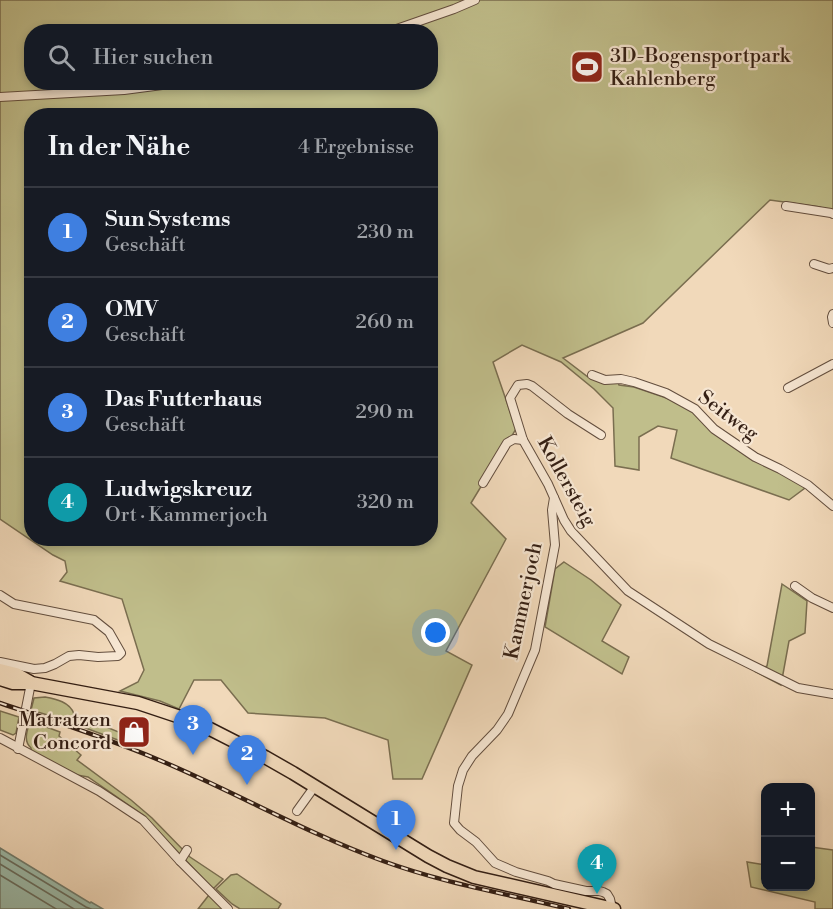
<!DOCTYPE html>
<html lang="de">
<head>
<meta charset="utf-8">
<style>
	:root { --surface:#171b24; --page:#20242c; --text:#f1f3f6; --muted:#9ea1a6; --line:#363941; --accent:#ea580c }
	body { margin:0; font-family:"Libre Bodoni",serif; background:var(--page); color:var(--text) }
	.controls { position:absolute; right:18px; bottom:18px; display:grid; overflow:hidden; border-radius:12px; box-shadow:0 3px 9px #0003 }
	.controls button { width:54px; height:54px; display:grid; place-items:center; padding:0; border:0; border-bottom:2px solid var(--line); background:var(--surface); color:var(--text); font:30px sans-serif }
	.you { position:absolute; left:436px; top:633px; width:21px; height:21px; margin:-15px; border:4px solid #fff; border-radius:50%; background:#1a73e8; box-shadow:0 0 0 9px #1a73e833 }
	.badge { display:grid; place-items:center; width:39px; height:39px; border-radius:50%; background:var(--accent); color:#fff; font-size:20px; font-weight:700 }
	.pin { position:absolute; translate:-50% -50px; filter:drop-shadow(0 2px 3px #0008) }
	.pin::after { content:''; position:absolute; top:32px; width:21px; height:18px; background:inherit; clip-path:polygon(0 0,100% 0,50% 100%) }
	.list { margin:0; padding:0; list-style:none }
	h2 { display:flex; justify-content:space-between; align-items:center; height:78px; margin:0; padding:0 24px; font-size:26px }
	h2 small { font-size:20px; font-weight:400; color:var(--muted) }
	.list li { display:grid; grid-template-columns:39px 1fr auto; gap:18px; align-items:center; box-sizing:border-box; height:90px; padding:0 24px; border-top:2px solid var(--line) }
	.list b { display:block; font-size:22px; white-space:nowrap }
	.list p { margin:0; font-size:20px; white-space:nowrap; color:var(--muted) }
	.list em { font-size:20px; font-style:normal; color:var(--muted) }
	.icon { flex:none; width:33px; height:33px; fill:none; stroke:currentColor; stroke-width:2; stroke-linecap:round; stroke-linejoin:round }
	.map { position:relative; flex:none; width:833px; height:909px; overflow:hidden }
	.search { position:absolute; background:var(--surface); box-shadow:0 3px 9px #0003; left:24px; top:24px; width:414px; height:66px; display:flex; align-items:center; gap:15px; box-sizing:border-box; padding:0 21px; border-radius:24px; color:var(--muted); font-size:22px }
	.panel { position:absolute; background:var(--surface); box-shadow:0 3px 9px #0003; left:24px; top:108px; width:414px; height:438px; border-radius:24px }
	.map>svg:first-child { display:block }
	.green { fill:#c0be8b; stroke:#7a6e50; stroke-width:1.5; fill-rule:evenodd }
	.water { fill:#9cbbaa; stroke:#727d6e; stroke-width:1.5 }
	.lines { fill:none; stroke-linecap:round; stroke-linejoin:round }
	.shore { stroke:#686d5f; stroke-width:1.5 }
	.street-casing { stroke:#634e3e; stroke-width:10 }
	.primary-casing { stroke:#341f14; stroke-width:15 }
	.street { stroke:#f6e6d2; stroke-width:8 }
	.primary { stroke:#f1d9ba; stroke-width:12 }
	.rail-casing { stroke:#341f14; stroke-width:4.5 }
	.rail { stroke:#f6e6d2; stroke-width:2; stroke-dasharray:7; stroke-linecap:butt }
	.labels { text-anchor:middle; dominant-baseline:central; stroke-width:4.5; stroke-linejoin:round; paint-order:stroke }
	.poi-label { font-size:20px; fill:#341f14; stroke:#f6e6d2; text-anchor:start }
	.street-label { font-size:20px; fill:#341f14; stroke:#f6e6d2 }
</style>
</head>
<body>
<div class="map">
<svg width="833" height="909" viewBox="0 0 833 909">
	<rect width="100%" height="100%" fill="#f1d9ba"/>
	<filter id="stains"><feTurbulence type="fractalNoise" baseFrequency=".00333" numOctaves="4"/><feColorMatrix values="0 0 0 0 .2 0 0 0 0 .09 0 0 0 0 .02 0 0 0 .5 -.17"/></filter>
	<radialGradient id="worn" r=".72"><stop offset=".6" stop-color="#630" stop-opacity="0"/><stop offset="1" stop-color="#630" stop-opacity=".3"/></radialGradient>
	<g class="green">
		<path d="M 0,0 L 833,0 L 833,213 L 820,207 L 770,200 L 643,323 L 563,358 L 588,377 L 618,382 L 619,385 L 634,387 L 693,407 L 711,426 L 809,485 L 789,500 L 671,458 L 677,430 L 658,426 L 639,437 L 639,470 L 615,466 L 613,408 L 594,389 L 561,362 L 522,345 L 493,362 L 516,429 L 471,503 L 506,539 L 446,651 L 472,665 L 422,779 L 393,779 L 388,740 L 325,718 L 248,713 L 221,680 L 194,680 L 179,709 L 160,701 L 120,691 L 138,682 L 144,670 L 122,599 L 60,581 L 67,572 L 65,561 L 53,555 L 0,519 ZM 32,32 L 430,32 L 430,82 L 32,82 ZM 32,116 L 430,116 L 430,538 L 32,538 Z"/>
		<path d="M 564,562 L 591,580 L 621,605 L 602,641 L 629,657 L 622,674 L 545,627 L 555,569 Z"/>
		<path d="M 782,584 L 807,601 L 805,633 L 789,641 L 781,685 L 756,672 L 767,666 Z"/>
		<path d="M 45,697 C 56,699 70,702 74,714 L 131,737 L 126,743 L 64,720 L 31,710 L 34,698 Z"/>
		<path d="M 0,711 L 19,717 L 16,733 L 13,735 L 0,730 Z"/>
		<path d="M 30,721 L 60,732 L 59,736 L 81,755 L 77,760 L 131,800 L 152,818 L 190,857 L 223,879 L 214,888 L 212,888 L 143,815 L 88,777 L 77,775 L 31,751 L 31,748 C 23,741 27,731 30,721 Z"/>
		<path d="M 811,847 L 833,850 L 833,909 L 815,909 L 815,902 L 751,887 L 747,862 L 765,865 L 766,886 L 810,886 Z"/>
		<path d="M 237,874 L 281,904 L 278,909 L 240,909 L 232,904 L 216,889 L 231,875 Z"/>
		<path d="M 209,895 L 223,909 L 198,909 Z"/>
	</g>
	<path class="water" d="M 0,848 L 90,903 L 91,902 L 103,909 L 0,909 Z"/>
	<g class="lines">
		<g class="shore">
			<path d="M 0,855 L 86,907 L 91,909"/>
			<path d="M 0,864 L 74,909"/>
			<path d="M 0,875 L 56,909"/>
		</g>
		<defs>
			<g id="street">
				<path d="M 388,32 L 454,9 L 475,0"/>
				<path d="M 0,97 L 124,90 L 185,82"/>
				<path d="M 786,206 L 831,213 L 833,214"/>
				<path d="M 814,264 L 829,269 L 833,268"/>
				<path d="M 833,314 L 832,317 L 833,323"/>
				<path d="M 592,375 L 605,380 L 621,379 L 634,382 L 666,393 L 695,409 L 714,429 L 755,457 L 780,469 L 808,485 L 833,506"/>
				<path d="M 788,388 L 833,364"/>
				<path d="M 601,435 L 568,414 L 532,386 L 527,384 L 518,385 L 510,398 L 523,440 L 548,484 L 564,520 L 571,531 L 628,591 L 709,644 L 798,688 L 833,694"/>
				<path d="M 483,483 L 507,443 L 514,439 L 523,440"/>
				<path d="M 554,498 L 552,510 L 555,545 L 535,650 L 508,714 L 497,730 L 472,756 L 463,770 L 458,786 L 454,823 L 460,830 L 476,842 L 495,863 L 516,872 L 548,881 L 554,884 L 586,891 L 599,891 L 603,892 L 607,894 L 610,899 L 612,908"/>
				<path d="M 795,586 L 812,598 L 833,608"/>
				<path d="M 0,595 L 14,604 L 94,620 L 109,632 L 121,653 L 118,656 L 98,657 L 79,655 L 69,656 L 55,664 L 45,668 L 34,669 L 0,662"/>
				<path d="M 0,738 L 99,791 L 143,820 L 180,861 L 228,909"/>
				<path d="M 18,749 L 31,683"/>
				<path d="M 297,811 L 315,786"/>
				<path d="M 180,861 L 187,850"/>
			</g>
			<g id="primary">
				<path d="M 0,670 L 16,674 L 30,682"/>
				<path d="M 0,679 L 13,683 L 31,683 L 138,703 L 177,716 L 210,729 L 265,757 L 293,773 L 428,856 L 447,866 L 474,877 L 614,909"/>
			</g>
		</defs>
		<use href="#street" class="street-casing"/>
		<use href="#primary" class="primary-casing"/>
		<use href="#street" class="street"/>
		<use href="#primary" class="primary"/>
		<defs>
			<path id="rail" d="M 0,703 C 53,721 107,738 159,760 C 235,792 306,833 383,861 C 443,883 507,894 569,909"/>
		</defs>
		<use href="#rail" class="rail-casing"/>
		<use href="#rail" class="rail"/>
	</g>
	<defs>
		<symbol id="stadium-square" viewBox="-11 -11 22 22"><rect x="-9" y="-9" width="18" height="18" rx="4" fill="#8f2418" stroke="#f6e6d2"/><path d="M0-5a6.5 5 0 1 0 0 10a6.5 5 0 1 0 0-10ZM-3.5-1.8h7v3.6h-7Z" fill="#fff"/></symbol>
		<symbol id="shop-square" viewBox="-11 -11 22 22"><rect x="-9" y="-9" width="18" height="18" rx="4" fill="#8f2418" stroke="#f6e6d2"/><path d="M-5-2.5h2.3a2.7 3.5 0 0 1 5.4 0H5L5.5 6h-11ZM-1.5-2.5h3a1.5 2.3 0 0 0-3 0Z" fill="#fff"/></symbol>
	</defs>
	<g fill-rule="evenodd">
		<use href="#stadium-square" x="568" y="48" width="38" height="38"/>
		<use href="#shop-square" x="115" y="713" width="38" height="38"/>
	</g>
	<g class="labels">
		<g class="poi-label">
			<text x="610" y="56">3D-Bogensportpark<tspan x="610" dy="23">Kahlenberg</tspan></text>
			<text x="111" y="720" text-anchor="end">Matratzen<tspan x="111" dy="23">Concord</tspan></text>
		</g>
		<g class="street-label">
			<text transform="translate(728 416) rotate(37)">Seitweg</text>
			<text transform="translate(566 482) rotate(61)">Kollersteig</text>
			<text transform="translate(524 601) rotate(-78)">Kammerjoch</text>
		</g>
	</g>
	<rect width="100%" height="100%" filter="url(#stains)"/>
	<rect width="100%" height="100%" fill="url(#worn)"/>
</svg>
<div class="controls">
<button>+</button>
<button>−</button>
</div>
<div class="you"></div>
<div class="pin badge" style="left:396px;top:850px;background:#3f7fe0">1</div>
<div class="pin badge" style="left:247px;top:785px;background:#3f7fe0">2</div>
<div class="pin badge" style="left:193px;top:755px;background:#3f7fe0">3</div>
<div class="pin badge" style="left:597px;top:894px;background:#0f9aa8">4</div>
<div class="search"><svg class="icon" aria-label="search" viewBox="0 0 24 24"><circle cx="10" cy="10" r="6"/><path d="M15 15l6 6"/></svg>Hier suchen</div>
<section class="panel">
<h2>In der Nähe<small>4 Ergebnisse</small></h2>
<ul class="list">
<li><span class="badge" style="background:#3f7fe0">1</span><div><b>Sun Systems</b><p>Geschäft</p></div><em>230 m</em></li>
<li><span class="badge" style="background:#3f7fe0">2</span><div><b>OMV</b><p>Geschäft</p></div><em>260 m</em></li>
<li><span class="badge" style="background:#3f7fe0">3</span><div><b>Das Futterhaus</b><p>Geschäft</p></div><em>290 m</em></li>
<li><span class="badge" style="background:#0f9aa8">4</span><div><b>Ludwigskreuz</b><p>Ort · Kammerjoch</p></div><em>320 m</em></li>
</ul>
</section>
</div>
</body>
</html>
